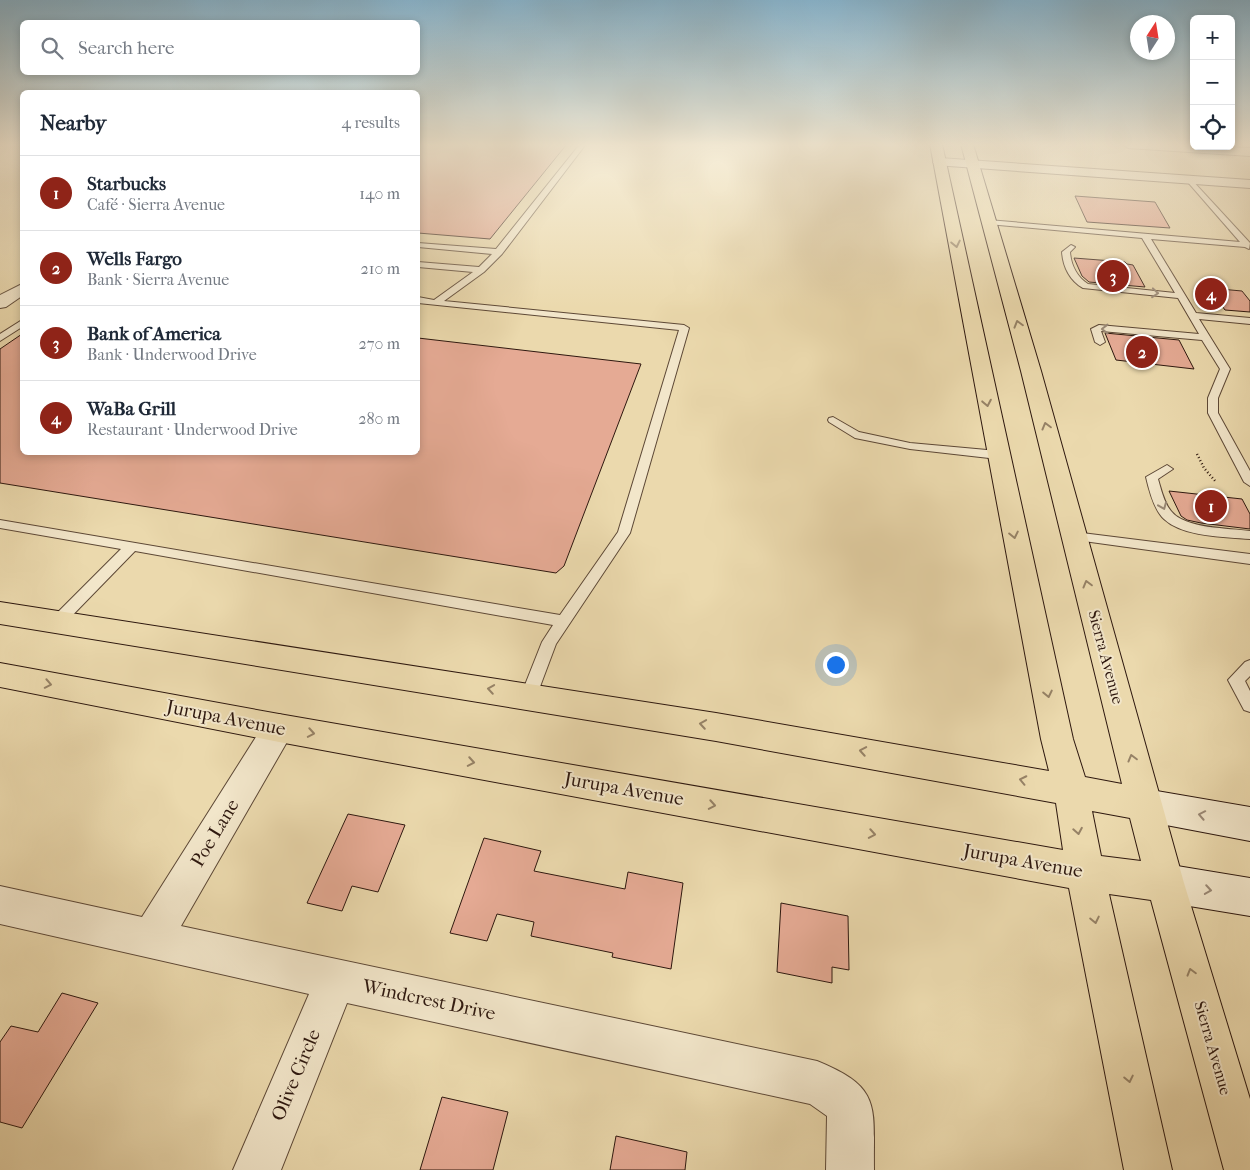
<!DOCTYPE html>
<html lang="en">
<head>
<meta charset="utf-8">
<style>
	:root { --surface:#fff; --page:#f2f2f3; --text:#1f2937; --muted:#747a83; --line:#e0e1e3; --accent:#8f2418 }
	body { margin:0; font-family:"IM FELL French Canon",serif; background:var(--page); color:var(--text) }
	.controls { position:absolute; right:15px; top:15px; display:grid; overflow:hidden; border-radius:8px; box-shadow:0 2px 8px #0003 }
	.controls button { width:45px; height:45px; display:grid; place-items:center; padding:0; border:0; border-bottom:1px solid var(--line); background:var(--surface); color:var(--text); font:25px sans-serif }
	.compass { position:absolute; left:1130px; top:15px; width:45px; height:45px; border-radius:50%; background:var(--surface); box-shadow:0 2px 8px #0003; rotate:12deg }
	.you { position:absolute; left:835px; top:664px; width:18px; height:18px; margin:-12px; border:4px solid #fff; border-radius:50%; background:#1a73e8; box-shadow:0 0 0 8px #1a73e833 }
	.badge { display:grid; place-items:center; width:32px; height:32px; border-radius:50%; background:var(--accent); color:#fff; font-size:16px; font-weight:700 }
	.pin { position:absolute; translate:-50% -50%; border:2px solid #fff; box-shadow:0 1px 5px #0006 }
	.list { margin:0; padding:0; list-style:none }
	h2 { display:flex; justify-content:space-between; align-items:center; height:65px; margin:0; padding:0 20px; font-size:21px }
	h2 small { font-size:16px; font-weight:400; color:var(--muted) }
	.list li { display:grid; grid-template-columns:32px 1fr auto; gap:15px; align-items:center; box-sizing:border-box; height:75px; padding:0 20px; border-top:1px solid var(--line) }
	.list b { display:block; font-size:19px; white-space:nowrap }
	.list p { margin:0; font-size:16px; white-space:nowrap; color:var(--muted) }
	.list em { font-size:16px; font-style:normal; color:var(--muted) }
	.icon { flex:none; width:28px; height:28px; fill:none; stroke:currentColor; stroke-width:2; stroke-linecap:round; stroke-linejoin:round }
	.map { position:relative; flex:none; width:1250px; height:1170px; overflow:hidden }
	.search { position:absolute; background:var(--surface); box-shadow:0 2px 8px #0003; left:20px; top:20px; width:400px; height:55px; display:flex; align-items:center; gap:12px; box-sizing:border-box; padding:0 18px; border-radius:8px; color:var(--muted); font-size:19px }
	.panel { position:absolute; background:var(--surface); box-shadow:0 2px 8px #0003; left:20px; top:90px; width:400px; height:365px; border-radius:8px }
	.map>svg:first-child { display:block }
	.building { fill:#e5aa94; stroke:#2e180f }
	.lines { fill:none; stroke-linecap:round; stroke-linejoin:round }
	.lane-casing { stroke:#5d4836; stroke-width:2 }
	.street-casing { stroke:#5d4836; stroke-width:2 }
	.secondary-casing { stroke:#2e180f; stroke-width:2 }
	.primary-casing { stroke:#2e180f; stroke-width:2 }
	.path { stroke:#2e180f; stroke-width:2.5; stroke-dasharray:1 2.5; stroke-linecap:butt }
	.lane { fill:#f2e6ca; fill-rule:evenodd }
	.street { fill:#f2e6ca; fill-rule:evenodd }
	.secondary { fill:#f2e6ca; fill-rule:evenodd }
	.primary { fill:#ebd9ad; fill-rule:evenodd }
	.oneway { stroke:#968266 }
	.oneway2 { stroke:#9a8976 }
	.labels { text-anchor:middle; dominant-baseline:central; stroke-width:4; stroke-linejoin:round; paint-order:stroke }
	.street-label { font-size:16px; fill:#2e180f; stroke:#f2e6ca }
	.near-street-label { font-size:19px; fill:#2e180f; stroke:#f2e6ca }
</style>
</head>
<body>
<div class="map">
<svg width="1250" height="1170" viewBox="0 0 1250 1170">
	<rect width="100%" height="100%" fill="#ebd9ad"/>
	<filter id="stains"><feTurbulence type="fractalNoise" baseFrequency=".004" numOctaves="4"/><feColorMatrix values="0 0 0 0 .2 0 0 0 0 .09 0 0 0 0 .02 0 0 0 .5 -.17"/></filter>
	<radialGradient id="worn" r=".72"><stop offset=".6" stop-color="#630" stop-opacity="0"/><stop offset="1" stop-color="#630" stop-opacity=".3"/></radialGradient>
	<g class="building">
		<path d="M 418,144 L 567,144 L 490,239 L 418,233 Z"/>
		<path d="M 1075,196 L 1155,202 L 1170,228 L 1087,222 Z"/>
		<path d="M 1074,258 L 1125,262 L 1127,264 L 1133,265 L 1145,287 L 1089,282 L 1082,276 Z"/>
		<path d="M 1209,288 L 1242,291 L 1250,301 L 1250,312 L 1225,310 Z"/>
		<path d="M 1105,333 L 1179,340 L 1194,369 L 1116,360 Z"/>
		<path d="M 22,334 L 22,452 L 418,452 L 418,338 L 641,364 L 564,566 L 556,573 L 0,483 L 0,349 Z"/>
		<path d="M 1169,491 L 1242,499 L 1250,514 L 1250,529 L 1201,523 L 1187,520 L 1181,516 Z"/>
		<path d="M 348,814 L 405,825 L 378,892 L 352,886 L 342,911 L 307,903 Z"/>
		<path d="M 484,838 L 541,851 L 534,871 L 625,889 L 628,872 L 683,883 L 671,969 L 612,957 L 613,953 L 531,936 L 534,922 L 497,914 L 487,941 L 450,933 Z"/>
		<path d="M 781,903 L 848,916 L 849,970 L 832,967 L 832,983 L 777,972 Z"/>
		<path d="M 62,993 L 98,1003 L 22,1128 L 0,1122 L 0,1042 L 11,1026 L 38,1032 Z"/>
		<path d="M 442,1097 L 508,1112 L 493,1170 L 420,1170 Z"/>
		<path d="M 616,1136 L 687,1152 L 685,1170 L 610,1170 Z"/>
	</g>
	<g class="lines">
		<defs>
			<g id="lane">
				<path d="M 580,144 L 586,144 L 502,254 L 484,272 L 444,301 L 684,325 L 689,328 L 630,533 L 556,644 L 535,700 L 529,701 L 523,700 L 521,695 L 542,642 L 553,625 L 135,551 L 62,626 L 57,627 L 52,626 L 50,622 L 52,618 L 121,549 L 0,528 L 0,520 L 560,615 L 618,532 L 679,330 L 418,303 L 418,297 L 434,300 L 473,272 L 418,267 L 418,262 L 479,267 L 492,254 L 418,247 L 418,243 L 496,249 Z"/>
				<path d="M 1186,178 L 1190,178 L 1250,243 L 1249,249 L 1245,247 L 1151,239 L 1196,313 L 1250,318 L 1250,324 L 1199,319 L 1230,369 L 1218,398 L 1218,413 L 1250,471 L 1250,486 L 1244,482 L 1208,413 L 1208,398 L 1220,369 L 1202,340 L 1101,331 L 1105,342 L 1100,345 L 1095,342 L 1091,329 L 1099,325 L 1199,334 L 1178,298 L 1083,288 C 1070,281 1063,267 1062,252 L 1071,245 L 1075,247 L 1070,252 C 1071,265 1077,277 1088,284 L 1175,293 L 1142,238 L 988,224 L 984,222 L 988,220 L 1240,242 L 1186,180 Z"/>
				<path d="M 22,320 L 22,327 L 0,341 L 0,334 Z"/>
				<path d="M 833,417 L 859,432 L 910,443 L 998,451 L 1004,455 L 998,459 L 910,449 L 855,438 L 829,422 L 828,420 L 829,418 Z"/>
				<path d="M 1167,465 L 1173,469 L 1158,479 C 1161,489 1164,503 1171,511 C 1185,529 1229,528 1250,531 L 1250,539 C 1225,537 1183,537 1164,519 C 1154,510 1149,490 1146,477 Z"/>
				<path d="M 1074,532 L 1250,554 L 1250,564 L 1069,539 L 1068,536 L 1069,533 Z"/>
				<path d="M 1250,660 L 1250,676 L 1245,681 L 1250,691 L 1250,712 L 1244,710 L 1228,680 L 1245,662 Z"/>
			</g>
			<g id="street">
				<path d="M 1122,144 L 1194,144 L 1194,146 L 1250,148 L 1250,156 L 1128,148 Z"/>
				<path d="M 940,158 L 1250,180 L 1250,188 L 935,165 L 933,162 Z"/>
				<path d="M 22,284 L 22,296 L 6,307 L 0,308 L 0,295 Z"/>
				<path d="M 279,714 L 290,718 L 295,728 L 181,926 L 817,1061 C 883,1088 873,1106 874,1170 L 826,1170 L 827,1116 L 810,1104 L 347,1003 L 281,1170 L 233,1170 L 309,994 L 0,924 L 0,886 L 142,917 L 268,718 Z"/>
			</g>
			<g id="secondary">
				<path d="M 1145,789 L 1250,807 L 1250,841 L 1145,821 L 1133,816 L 1128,805 L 1133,794 Z"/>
				<path d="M 1165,864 L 1250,878 L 1250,916 L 1165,902 L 1152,896 L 1146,883 L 1152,870 Z"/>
			</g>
			<path id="primary" d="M 930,144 L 942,144 L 1073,739 L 1085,777 L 1122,784 L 1021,371 L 961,144 L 973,144 L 1041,371 L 1184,883 L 1250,1099 L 1250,1170 L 1224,1170 L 1151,900 L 1109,894 L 1172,1170 L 1124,1170 L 1069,888 L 279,742 L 0,687 L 0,663 L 279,714 L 1063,850 L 1056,803 L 716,741 L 0,624 L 0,602 L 716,713 L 1049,771 L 1041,739 ZM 1092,811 L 1130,818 L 1141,861 L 1101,856 Z"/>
		</defs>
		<use href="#lane" class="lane-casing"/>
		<use href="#street" class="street-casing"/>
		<use href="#secondary" class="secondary-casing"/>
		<use href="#primary" class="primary-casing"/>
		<path class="path" d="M 1197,454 L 1204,468 L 1216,482"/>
		<use href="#lane" class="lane"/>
		<use href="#street" class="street"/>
		<use href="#secondary" class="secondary"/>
		<use href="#primary" class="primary"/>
	</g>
	<defs><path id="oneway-chevron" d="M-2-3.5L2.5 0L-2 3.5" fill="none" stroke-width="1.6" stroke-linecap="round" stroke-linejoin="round" transform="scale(1.25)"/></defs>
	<g class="oneway">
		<use href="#oneway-chevron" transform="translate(956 244) rotate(78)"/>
		<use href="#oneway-chevron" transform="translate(1018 324) rotate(-106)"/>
		<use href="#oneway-chevron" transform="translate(987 403) rotate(79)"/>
		<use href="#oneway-chevron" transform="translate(1046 426) rotate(-105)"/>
		<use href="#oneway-chevron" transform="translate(1014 535) rotate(78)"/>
		<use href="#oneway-chevron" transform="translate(1087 584) rotate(-105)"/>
		<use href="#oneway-chevron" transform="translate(48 684) rotate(11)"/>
		<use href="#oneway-chevron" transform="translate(491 689) rotate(-171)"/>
		<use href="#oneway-chevron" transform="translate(1048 694) rotate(78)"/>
		<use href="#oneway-chevron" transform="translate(703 724) rotate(-171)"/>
		<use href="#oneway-chevron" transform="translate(311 733) rotate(10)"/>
		<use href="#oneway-chevron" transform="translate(863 751) rotate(-170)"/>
		<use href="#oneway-chevron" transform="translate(1132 758) rotate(-105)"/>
		<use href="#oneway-chevron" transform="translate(471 762) rotate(10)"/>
		<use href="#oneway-chevron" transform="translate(1023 780) rotate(-168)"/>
		<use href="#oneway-chevron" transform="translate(712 805) rotate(10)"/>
		<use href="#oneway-chevron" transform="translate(1078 831) rotate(80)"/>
		<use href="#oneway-chevron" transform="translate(872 834) rotate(10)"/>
		<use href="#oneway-chevron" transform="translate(1095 920) rotate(78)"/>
		<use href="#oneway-chevron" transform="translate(1191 972) rotate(-106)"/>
		<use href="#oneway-chevron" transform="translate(1129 1079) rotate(78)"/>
	</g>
	<g class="oneway2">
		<use href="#oneway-chevron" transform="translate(1155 293) rotate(5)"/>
		<use href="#oneway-chevron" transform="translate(1105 329) rotate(-180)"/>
		<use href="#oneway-chevron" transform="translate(1163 506) rotate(68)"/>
		<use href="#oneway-chevron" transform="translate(1202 815) rotate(-169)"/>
		<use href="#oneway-chevron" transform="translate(1208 890) rotate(9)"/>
	</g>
	<linearGradient id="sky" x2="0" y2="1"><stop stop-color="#88b6d0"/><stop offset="0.47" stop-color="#f6eeda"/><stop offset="1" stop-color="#f6eeda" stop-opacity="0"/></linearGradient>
	<rect width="1250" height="308" fill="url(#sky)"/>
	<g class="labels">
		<g class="street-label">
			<text transform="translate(1106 657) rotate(75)">Sierra Avenue</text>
			<text transform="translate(1213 1048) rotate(74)">Sierra Avenue</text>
		</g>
		<g class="near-street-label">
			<text transform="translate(226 718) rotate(11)">Jurupa Avenue</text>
			<text transform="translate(624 789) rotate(10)">Jurupa Avenue</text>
			<text transform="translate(215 833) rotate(-59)">Poe Lane</text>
			<text transform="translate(1023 861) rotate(10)">Jurupa Avenue</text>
			<text transform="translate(429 1000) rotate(12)">Windcrest Drive</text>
			<text transform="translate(296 1075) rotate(-67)">Olive Circle</text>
		</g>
	</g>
	<rect width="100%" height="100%" filter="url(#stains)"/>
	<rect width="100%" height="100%" fill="url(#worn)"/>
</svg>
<div class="controls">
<button>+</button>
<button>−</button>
<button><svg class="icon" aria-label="locate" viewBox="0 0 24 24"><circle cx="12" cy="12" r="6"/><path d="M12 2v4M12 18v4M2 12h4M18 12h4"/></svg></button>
</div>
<svg class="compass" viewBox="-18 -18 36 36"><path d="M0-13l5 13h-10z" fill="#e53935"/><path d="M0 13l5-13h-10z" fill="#747a83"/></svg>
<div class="you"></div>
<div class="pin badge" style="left:1211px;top:506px">1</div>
<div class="pin badge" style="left:1142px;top:352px">2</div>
<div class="pin badge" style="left:1113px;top:276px">3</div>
<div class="pin badge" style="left:1211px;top:294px">4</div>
<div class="search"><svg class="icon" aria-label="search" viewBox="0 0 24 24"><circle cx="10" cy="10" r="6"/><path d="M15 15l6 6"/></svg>Search here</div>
<section class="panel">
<h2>Nearby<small>4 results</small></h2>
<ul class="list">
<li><span class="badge">1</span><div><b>Starbucks</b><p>Café · Sierra Avenue</p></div><em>140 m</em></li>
<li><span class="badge">2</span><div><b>Wells Fargo</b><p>Bank · Sierra Avenue</p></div><em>210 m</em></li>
<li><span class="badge">3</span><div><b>Bank of America</b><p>Bank · Underwood Drive</p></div><em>270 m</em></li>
<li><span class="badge">4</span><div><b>WaBa Grill</b><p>Restaurant · Underwood Drive</p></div><em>280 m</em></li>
</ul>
</section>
</div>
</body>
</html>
